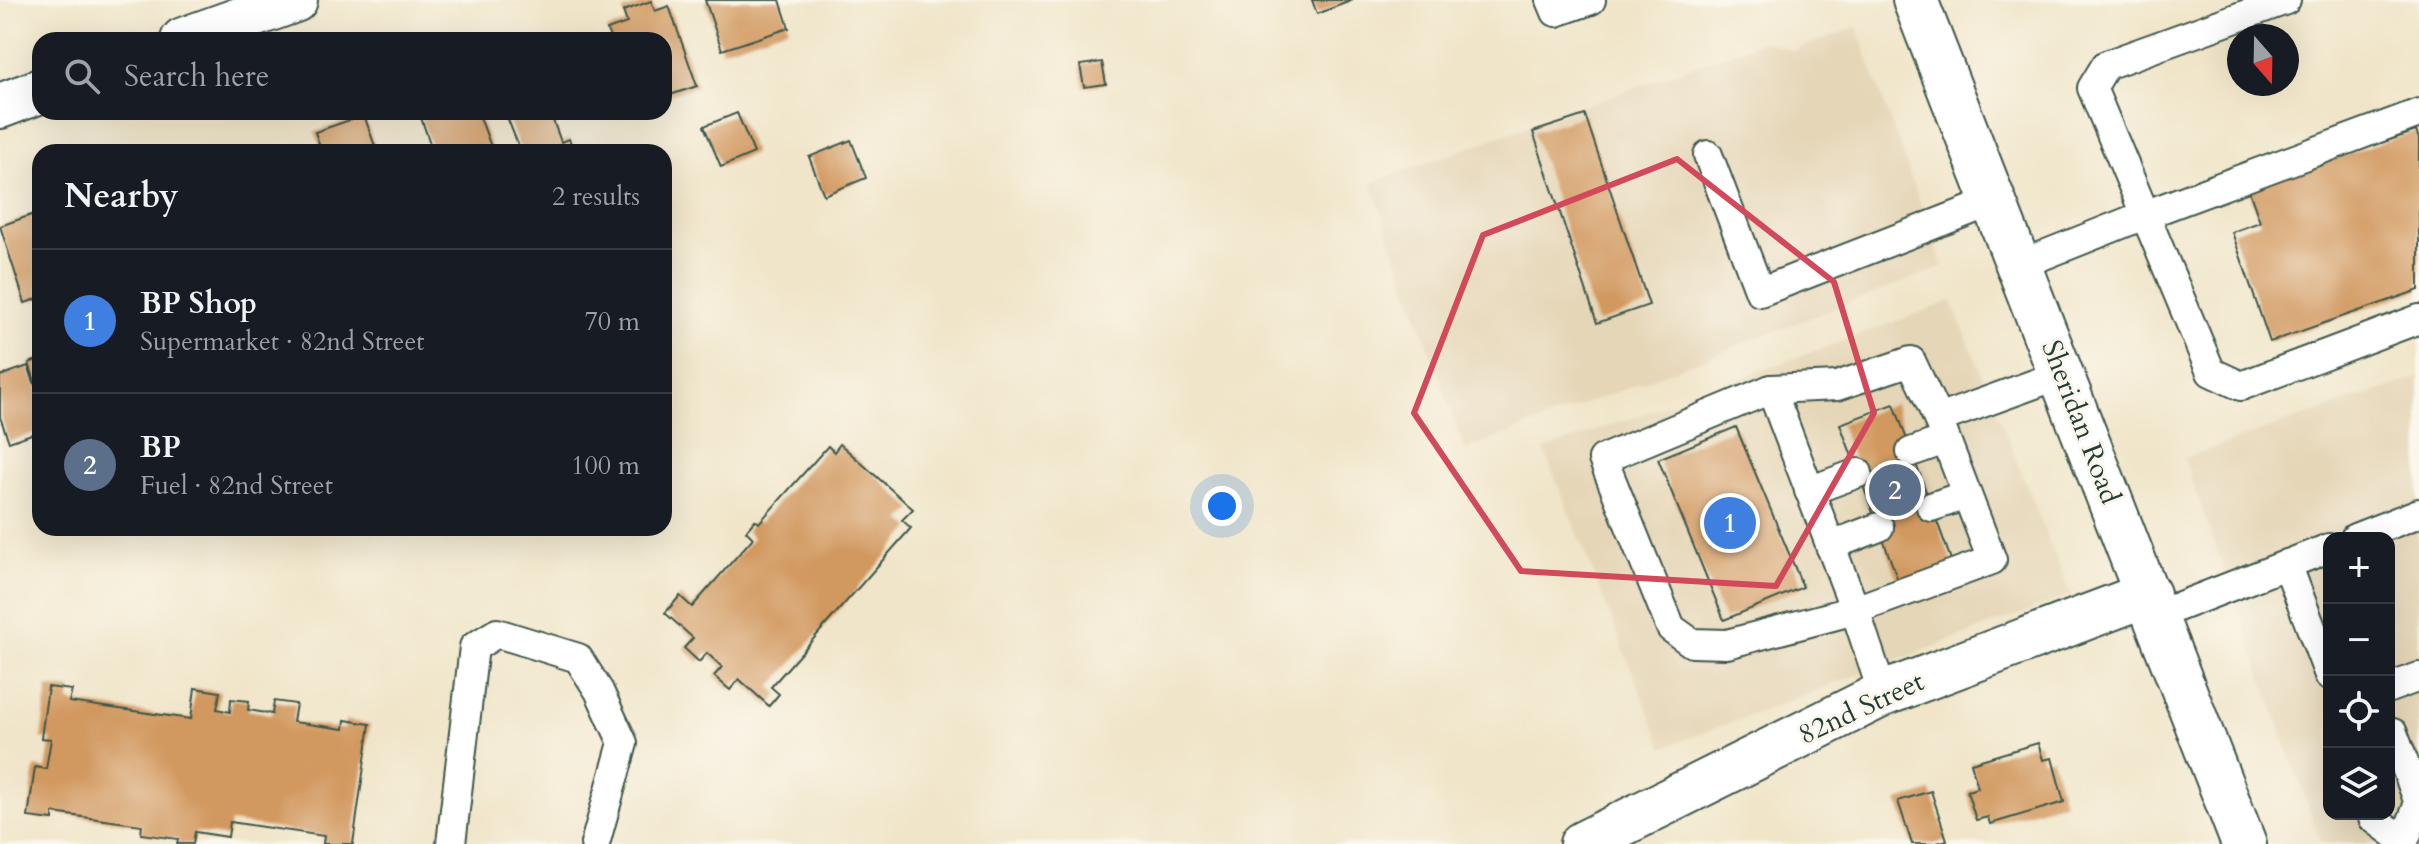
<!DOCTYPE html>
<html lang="en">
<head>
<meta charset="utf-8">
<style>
	:root { --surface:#171b24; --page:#242831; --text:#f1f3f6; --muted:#9ea1a6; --line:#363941; --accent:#7c3aed }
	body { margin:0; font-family:Cardo,serif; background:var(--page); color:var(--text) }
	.controls { position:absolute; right:24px; bottom:24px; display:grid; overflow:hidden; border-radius:16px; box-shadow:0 8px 32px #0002 }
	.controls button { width:72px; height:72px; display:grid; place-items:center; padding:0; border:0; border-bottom:2px solid var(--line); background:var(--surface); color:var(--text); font:40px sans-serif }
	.compass { position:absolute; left:2227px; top:24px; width:72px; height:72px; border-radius:50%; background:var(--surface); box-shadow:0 8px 32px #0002; rotate:160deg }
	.you { position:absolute; left:1222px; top:506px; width:28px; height:28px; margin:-20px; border:6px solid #fff; border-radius:50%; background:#1a73e8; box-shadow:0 0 0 12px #1a73e833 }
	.badge { display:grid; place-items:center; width:52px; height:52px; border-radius:50%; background:var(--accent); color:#fff; font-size:26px; font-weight:700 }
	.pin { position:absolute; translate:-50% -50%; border:4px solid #fff; box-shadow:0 2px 8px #0006 }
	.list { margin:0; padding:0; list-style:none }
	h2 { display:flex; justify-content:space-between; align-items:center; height:104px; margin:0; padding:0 32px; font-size:34px }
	h2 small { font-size:26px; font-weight:400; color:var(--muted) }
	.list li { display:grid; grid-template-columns:52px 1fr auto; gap:24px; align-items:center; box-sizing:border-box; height:144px; padding:0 32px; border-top:2px solid var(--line) }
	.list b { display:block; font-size:30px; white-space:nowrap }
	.list p { margin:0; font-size:26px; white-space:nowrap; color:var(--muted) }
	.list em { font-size:26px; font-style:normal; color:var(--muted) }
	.icon { flex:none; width:44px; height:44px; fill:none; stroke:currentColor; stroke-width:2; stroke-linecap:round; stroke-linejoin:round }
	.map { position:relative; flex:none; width:2419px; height:844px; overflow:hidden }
	.search { position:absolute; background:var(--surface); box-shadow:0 8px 32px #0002; left:32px; top:32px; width:640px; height:88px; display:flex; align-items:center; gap:20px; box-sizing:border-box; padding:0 28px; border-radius:24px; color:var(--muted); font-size:30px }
	.panel { position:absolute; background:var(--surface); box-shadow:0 8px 32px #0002; left:32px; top:144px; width:640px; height:392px; border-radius:24px }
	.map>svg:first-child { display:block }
	.built { fill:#e5d6b7; fill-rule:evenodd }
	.building { fill:#d1985f }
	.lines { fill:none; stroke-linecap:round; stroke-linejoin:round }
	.service-casing { stroke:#3e564a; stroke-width:32 }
	.minor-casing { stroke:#3e564a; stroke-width:48 }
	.primary-casing { stroke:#3e564a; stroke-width:48 }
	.service { stroke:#fff; stroke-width:28 }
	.minor { stroke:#fff; stroke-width:44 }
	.primary { stroke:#fff; stroke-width:44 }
	.marked { fill:none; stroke:#d1495b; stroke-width:6; stroke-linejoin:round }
	.labels { text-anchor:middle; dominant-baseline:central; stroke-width:6; stroke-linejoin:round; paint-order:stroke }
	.street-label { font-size:28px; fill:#1f3d34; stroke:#fbf7ec }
</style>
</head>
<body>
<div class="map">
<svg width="2419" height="844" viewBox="0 0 2419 844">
	<rect width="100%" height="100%" fill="#fbf7ec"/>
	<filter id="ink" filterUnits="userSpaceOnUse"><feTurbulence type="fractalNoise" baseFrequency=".0125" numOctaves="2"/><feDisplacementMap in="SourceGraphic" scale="16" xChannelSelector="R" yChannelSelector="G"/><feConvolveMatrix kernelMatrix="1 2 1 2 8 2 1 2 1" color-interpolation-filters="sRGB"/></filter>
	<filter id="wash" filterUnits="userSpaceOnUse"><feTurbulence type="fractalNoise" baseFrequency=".006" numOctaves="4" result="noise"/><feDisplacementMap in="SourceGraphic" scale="32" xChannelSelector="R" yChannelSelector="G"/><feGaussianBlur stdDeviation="1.8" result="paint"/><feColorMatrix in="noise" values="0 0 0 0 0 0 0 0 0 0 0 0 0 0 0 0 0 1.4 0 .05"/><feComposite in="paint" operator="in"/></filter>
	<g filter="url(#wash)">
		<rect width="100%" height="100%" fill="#f0e5c9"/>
		<g class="built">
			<path d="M 1857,27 L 1943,267 L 1465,450 L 1371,183 L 1764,41 L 1793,51 Z"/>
			<path d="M 1952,301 L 2071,595 L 1663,748 L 1544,450 Z"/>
			<path d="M 2419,377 L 2419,844 L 2322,844 L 2184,458 ZM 2329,538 L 2389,538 L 2389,814 L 2329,814 Z"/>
		</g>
		<g id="blocks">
			<g class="building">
				<path d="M 705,0 L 780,0 L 789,28 L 722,50 Z"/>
				<path d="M 1312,0 L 1353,0 L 1317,14 Z"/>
				<path d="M 651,1 L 655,11 L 669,6 L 697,86 L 664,97 L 664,40 L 611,40 L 607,30 L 627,23 L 623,11 Z"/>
				<path d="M 1102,62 L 1106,84 L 1084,87 L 1080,65 Z"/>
				<path d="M 419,112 L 478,112 L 493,152 L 433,152 Z"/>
				<path d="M 505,112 L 550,112 L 561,142 L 569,139 L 575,152 L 521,152 Z"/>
				<path d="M 737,113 L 754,153 L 721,167 L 704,126 Z"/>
				<path d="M 364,115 L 377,152 L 322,152 L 315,132 Z"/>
				<path d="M 1585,115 L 1649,305 L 1597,323 L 1533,132 Z"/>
				<path d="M 2416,131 L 2419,139 L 2419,290 L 2270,342 L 2232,232 L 2260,222 L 2248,188 Z"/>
				<path d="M 851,140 L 866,178 L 824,195 L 809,157 Z"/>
				<path d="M 40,212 L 40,298 L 25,303 L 0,226 Z"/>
				<path d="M 40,359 L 40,393 L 39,393 L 29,363 Z"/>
				<path d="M 28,366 L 40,398 L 40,431 L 9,442 L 0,417 L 0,376 Z"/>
				<path d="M 1894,404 L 1954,568 L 1901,588 L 1840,424 Z"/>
				<path d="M 1736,427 L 1803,587 L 1724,620 L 1658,459 Z"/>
				<path d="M 840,444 L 913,509 L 902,520 L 911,528 L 771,687 L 779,694 L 769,706 L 739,679 L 730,690 L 714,676 L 722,667 L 707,653 L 699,662 L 684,648 L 693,638 L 665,613 L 680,596 L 692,607 L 753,538 L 746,531 L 755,520 L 759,523 L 828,446 L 834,452 Z"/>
				<path d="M 48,687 L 72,690 L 69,702 L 191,719 L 195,688 L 220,692 L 217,709 L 230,712 L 231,699 L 249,701 L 248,710 L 272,714 L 274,701 L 296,704 L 293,722 L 344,729 L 345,720 L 370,724 L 353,844 L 323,844 L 324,836 L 230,822 L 228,837 L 195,832 L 193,844 L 177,844 L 178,839 L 141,834 L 142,825 L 53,813 L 53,820 L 28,817 L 35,767 L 46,769 L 51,739 L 41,738 Z"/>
				<path d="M 2038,743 L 2043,760 L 2052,758 L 2064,802 L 1990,824 L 1988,817 L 1976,820 L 1967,791 L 1978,788 L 1971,763 Z"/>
				<path d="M 1931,791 L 1947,840 L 1934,844 L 1912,844 L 1898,801 Z"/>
			</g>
		</g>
	</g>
	<g filter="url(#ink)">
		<use href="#blocks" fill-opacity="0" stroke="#3e564a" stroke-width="2"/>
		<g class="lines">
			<defs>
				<g id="service">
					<path d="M 1551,0 L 1556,12 L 1591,0"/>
					<path d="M 2286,0 L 2106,65 L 2092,88 L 2211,372 L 2241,386 L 2419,319"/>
					<path d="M 1708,155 L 1760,292 L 1994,201"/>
					<path d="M 2019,265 L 2147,214 L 2419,113"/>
					<path d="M 1771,389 L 1855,610 L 1727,644 L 1692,643 L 1671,628 L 1603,459 Z"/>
					<path d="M 1771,389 L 1837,386 L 1911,361 L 1938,419"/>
					<path d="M 1911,452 L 1945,440"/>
					<path d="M 1809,491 L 1858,473"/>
					<path d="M 1931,507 L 1966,495"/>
					<path d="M 2355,538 L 2419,513"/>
					<path d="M 1830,546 L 1879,527"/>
					<path d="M 2287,564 L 2329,675"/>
					<path d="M 2157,615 L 2329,548"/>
					<path d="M 2389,688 L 2419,677"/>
					<path d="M 1883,694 L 1855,610 L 1992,560 L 1938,419 L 2062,374"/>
					<path d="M 2389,732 L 2393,733 L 2419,803 L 2403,844"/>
					<path d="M 2372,814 L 2373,818 L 2404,841"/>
					<path d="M 451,844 L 474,647 L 497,633 L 578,658 L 599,691 L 623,743 L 595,844"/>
				</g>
				<g id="minor">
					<path d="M 183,40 L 295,0"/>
					<path d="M 0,106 L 40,91"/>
					<path d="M 1582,844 L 1883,694 L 2148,594"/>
				</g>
				<path id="primary" d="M 1915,0 L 2244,844"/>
			</defs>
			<use href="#service" class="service-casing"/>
			<use href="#minor" class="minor-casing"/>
			<use href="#primary" class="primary-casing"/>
			<use href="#service" class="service"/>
			<use href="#minor" class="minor"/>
			<use href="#primary" class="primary"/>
		</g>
	</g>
	<path class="marked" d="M 1677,159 L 1834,282 L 1874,413 L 1776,586 L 1521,571 L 1414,413 L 1483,235 Z"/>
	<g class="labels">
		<g class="street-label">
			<text transform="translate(2081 422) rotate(69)">Sheridan Road</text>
			<text transform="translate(1861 708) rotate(-25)">82nd Street</text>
		</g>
	</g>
</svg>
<div class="controls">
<button>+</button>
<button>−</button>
<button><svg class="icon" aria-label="locate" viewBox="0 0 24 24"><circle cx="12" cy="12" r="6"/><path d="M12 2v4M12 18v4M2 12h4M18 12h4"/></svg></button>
<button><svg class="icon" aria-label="layers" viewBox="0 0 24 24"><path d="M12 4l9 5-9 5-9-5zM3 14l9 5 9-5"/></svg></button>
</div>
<svg class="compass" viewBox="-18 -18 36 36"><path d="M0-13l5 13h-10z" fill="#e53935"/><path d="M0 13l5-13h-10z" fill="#9ea1a6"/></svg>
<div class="you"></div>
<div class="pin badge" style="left:1730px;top:523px;background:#3f7fe0">1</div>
<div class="pin badge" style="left:1895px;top:490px;background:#5c6f8a">2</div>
<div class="search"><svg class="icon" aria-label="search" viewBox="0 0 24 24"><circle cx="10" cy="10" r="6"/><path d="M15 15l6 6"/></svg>Search here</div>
<section class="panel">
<h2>Nearby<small>2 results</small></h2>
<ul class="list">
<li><span class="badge" style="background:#3f7fe0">1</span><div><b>BP Shop</b><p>Supermarket · 82nd Street</p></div><em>70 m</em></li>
<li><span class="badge" style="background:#5c6f8a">2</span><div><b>BP</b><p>Fuel · 82nd Street</p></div><em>100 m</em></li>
</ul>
</section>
</div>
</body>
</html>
